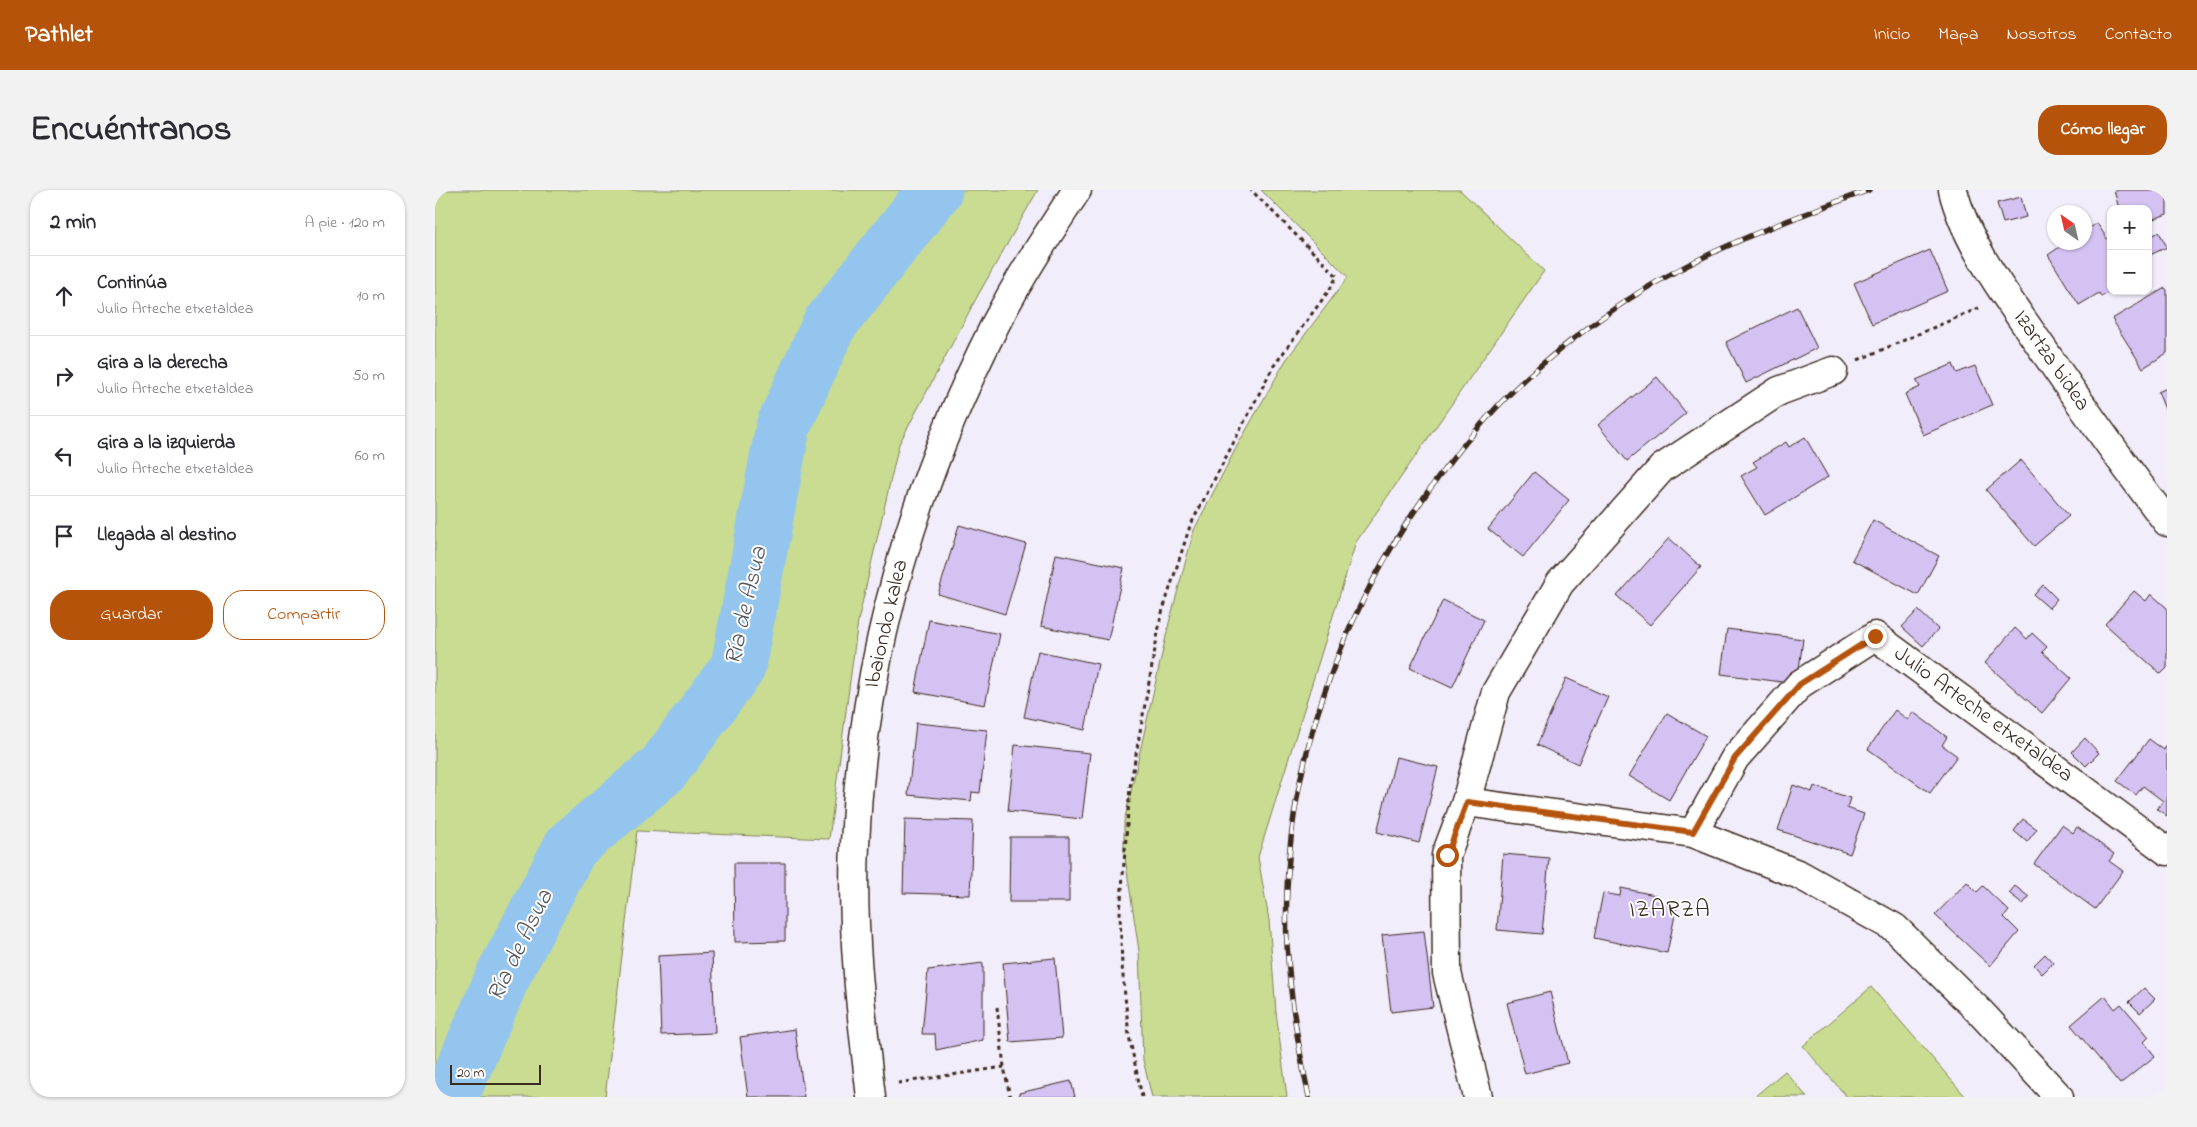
<!DOCTYPE html>
<html lang="es">
<head>
<meta charset="utf-8">
<style>
	:root { --surface:#fff; --page:#f2f2f3; --text:#2b2b33; --muted:#7c7c81; --line:#e1e1e2; --accent:#b45309 }
	body { margin:0; font-family:"Indie Flower",sans-serif; background:var(--page); color:var(--text) }
	.controls { position:absolute; right:15px; top:15px; display:grid; overflow:hidden; border-radius:10px; box-shadow:0 1px 4px #0004 }
	.controls button { width:45px; height:45px; display:grid; place-items:center; padding:0; border:0; border-bottom:1px solid var(--line); background:var(--surface); color:var(--text); font:25px sans-serif }
	.compass { position:absolute; left:1612px; top:15px; width:45px; height:45px; border-radius:50%; background:var(--surface); box-shadow:0 1px 4px #0004; rotate:326deg }
	.scale { position:absolute; left:15px; bottom:12px; width:91px; box-sizing:border-box; padding-left:5px; border:2px solid #3b2a1e; border-top:0; font-size:14px; line-height:18px; white-space:nowrap; color:#3b2a1e; -webkit-text-stroke:4px #fff; paint-order:stroke }
	.stop { position:absolute; width:15px; height:15px; margin:-11px; border:4px solid #b45309; border-radius:50%; background:#fff }
	.stop.end { background:#b45309; border-color:#fff; box-shadow:0 1px 5px #0008 }
	.list { margin:0; padding:0; list-style:none }
	h2 { display:flex; justify-content:space-between; align-items:center; height:65px; margin:0; padding:0 20px; font-size:21px }
	h2 small { font-size:16px; font-weight:400; color:var(--muted) }
	.list li { display:grid; grid-template-columns:32px 1fr auto; gap:15px; align-items:center; box-sizing:border-box; height:80px; padding:0 20px; border-top:1px solid var(--line) }
	.list b { display:block; font-size:19px; white-space:nowrap }
	.list p { margin:0; font-size:16px; white-space:nowrap; color:var(--muted) }
	.list em { font-size:16px; font-style:normal; color:var(--muted) }
	.actions { display:flex; gap:10px; padding:15px 20px }
	.actions a { flex:1; padding:11px 0; border:1px solid var(--accent); border-radius:20px; text-align:center; font-size:18px; color:var(--accent) }
	.actions .main { background:var(--accent); color:#fff }
	.icon { flex:none; width:28px; height:28px; fill:none; stroke:currentColor; stroke-width:2; stroke-linecap:round; stroke-linejoin:round }
	.map { position:relative; flex:none; width:1732px; height:907px; overflow:hidden; border-radius:20px }
	header { display:flex; align-items:center; gap:30px; box-sizing:border-box; height:70px; padding:0 25px; background:var(--accent); color:#fff }
	header strong { font-size:24px }
	nav { display:flex; gap:28px; margin-inline-start:auto; font-size:18px }
	.intro { display:flex; align-items:center; justify-content:space-between; box-sizing:border-box; height:120px; padding:0 30px }
	h1 { margin:0; font-size:35px }
	.button { padding:12px 22px; border-radius:20px; background:var(--accent); color:#fff; font-size:18px; font-weight:700 }
	main { display:flex; gap:30px; padding:0 30px }
	aside { flex:1; background:var(--surface); border-radius:20px; box-shadow:0 1px 4px #0004 }
	.map>svg:first-child { display:block }
	.green { fill:#c9dc91; stroke:#828358 }
	.lines { fill:none; stroke-linecap:round; stroke-linejoin:round }
	.river { stroke:#93c5ef; stroke-width:55 }
	.building { fill:#d4c2f3; stroke:#3b2a1e }
	.minor-casing { stroke:#3b2a1e; stroke-width:31 }
	.path { stroke:#3b2a1e; stroke-width:3; stroke-dasharray:4 4; stroke-linecap:butt }
	.minor { stroke:#fff; stroke-width:28 }
	.rail-casing { stroke:#3b2a1e; stroke-width:5.5 }
	.rail { stroke:#fff; stroke-width:4; stroke-dasharray:11; stroke-linecap:butt }
	.route { stroke:#b45309; stroke-width:6 }
	.labels { text-anchor:middle; dominant-baseline:central; stroke-width:4; stroke-linejoin:round; paint-order:stroke }
	.street-label { font-size:22px; fill:#3b2a1e; stroke:#fff }
	.water-label { font-size:24px; font-style:italic; fill:#55585d; stroke:#fff }
	.neighbourhood-label { font-size:24px; letter-spacing:1px; fill:#3b2a1e; stroke:#fff }
</style>
</head>
<body>
<header>
<strong>Pathlet</strong>
<nav><a>Inicio</a><a>Mapa</a><a>Nosotros</a><a>Contacto</a></nav>
</header>
<div class="intro"><h1>Encuéntranos</h1><a class="button">Cómo llegar</a></div>
<main>
<aside>
<h2>2 min<small>A pie · 120 m</small></h2>
<ul class="list">
<li><svg class="icon" aria-label="ahead" viewBox="0 0 24 24"><path d="M12 20V5M6 11l6-6 6 6"/></svg><div><b>Continúa</b><p>Julio Arteche etxetaldea</p></div><em>10 m</em></li>
<li><svg class="icon" aria-label="right" viewBox="0 0 24 24"><path d="M7 20v-9h11M14 6l5 5-5 5"/></svg><div><b>Gira a la derecha</b><p>Julio Arteche etxetaldea</p></div><em>50 m</em></li>
<li><svg class="icon" aria-label="left" viewBox="0 0 24 24"><path d="M17 20v-9H6M10 6l-5 5 5 5"/></svg><div><b>Gira a la izquierda</b><p>Julio Arteche etxetaldea</p></div><em>60 m</em></li>
<li><svg class="icon" aria-label="arrive" viewBox="0 0 24 24"><path d="M6 21V4h12l-3 4 3 4H6"/></svg><div><b>Llegada al destino</b></div></li>
</ul>
<div class="actions"><a class="main">Guardar</a><a>Compartir</a></div>
</aside>
<div class="map">
<svg width="1732" height="907" viewBox="0 0 1732 907">
	<rect width="100%" height="100%" fill="#f2edfb"/>
	<filter id="ink" filterUnits="userSpaceOnUse"><feTurbulence type="fractalNoise" baseFrequency=".02" numOctaves="2"/><feDisplacementMap in="SourceGraphic" scale="10" xChannelSelector="R" yChannelSelector="G"/><feConvolveMatrix kernelMatrix="1 2 1 2 8 2 1 2 1" color-interpolation-filters="sRGB"/></filter>
	<g filter="url(#ink)">
		<g class="green">
			<path d="M 0,0 L 603,0 L 543,105 L 464,254 L 423,431 L 394,649 L 202,641 L 170,907 L 0,907 Z"/>
			<path d="M 826,0 L 1025,0 L 1109,81 L 921,352 L 823,667 L 834,730 L 841,822 L 852,907 L 717,907 L 708,870 L 704,761 L 689,661 L 689,632 L 734,433 L 759,340 L 801,258 L 851,170 L 913,87 Z"/>
			<path d="M 1436,797 L 1531,907 L 1532,907 L 1412,907 L 1368,856 Z"/>
			<path d="M 1350,881 L 1372,907 L 1319,907 Z"/>
		</g>
		<g class="lines">
			<path class="river" d="M 16,907 L 69,784 L 136,656 L 228,579 L 303,477 L 348,237 L 394,135 L 500,0"/>
		</g>
		<g class="building">
			<path d="M 1679,0 L 1732,0 L 1732,24 L 1713,31 L 1713,19 L 1684,19 Z"/>
			<path d="M 1586,7 L 1591,27 L 1568,33 L 1562,13 Z"/>
			<path d="M 1662,33 L 1676,55 L 1676,101 L 1666,107 L 1664,103 L 1644,115 L 1613,65 L 1632,52 L 1650,52 L 1650,41 Z"/>
			<path d="M 1724,42 L 1732,57 L 1715,65 L 1713,61 L 1713,48 Z"/>
			<path d="M 1495,60 L 1513,101 L 1437,134 L 1419,93 Z"/>
			<path d="M 1730,98 L 1732,100 L 1732,163 L 1708,178 L 1677,129 Z"/>
			<path d="M 1362,117 L 1382,158 L 1311,193 L 1291,152 Z"/>
			<path d="M 1518,174 L 1522,183 L 1540,176 L 1557,215 L 1488,245 L 1470,204 L 1485,197 L 1481,190 Z"/>
			<path d="M 1222,187 L 1251,223 L 1192,271 L 1163,235 Z"/>
			<path d="M 1732,198 L 1732,224 L 1723,202 Z"/>
			<path d="M 1370,247 L 1393,287 L 1330,325 L 1306,286 L 1322,277 L 1318,272 L 1351,252 L 1354,257 Z"/>
			<path d="M 1586,270 L 1634,326 L 1599,356 L 1551,300 Z"/>
			<path d="M 1099,282 L 1134,310 L 1088,367 L 1053,339 Z"/>
			<path d="M 1438,330 L 1504,366 L 1483,405 L 1417,370 Z"/>
			<path d="M 524,335 L 591,354 L 570,424 L 503,404 Z"/>
			<path d="M 1234,348 L 1266,377 L 1215,435 L 1182,406 Z"/>
			<path d="M 621,364 L 689,378 L 673,450 L 606,436 Z"/>
			<path d="M 1608,395 L 1622,409 L 1614,418 L 1599,405 Z"/>
			<path d="M 1699,401 L 1711,411 L 1716,404 L 1732,418 L 1732,478 L 1726,484 L 1670,434 Z"/>
			<path d="M 1008,410 L 1049,430 L 1017,498 L 975,478 Z"/>
			<path d="M 1483,420 L 1503,439 L 1488,456 L 1467,437 Z"/>
			<path d="M 494,430 L 565,444 L 550,515 L 480,502 Z"/>
			<path d="M 1580,438 L 1592,449 L 1597,443 L 1612,457 L 1607,462 L 1636,488 L 1607,523 L 1550,473 Z"/>
			<path d="M 1292,439 L 1368,449 L 1362,494 L 1286,484 Z"/>
			<path d="M 603,461 L 663,474 L 650,540 L 589,527 Z"/>
			<path d="M 1131,488 L 1173,507 L 1143,574 L 1102,555 Z"/>
			<path d="M 1460,520 L 1473,530 L 1478,522 L 1512,547 L 1507,555 L 1522,566 L 1495,603 L 1433,559 Z"/>
			<path d="M 1232,523 L 1271,546 L 1234,610 L 1194,586 Z"/>
			<path d="M 481,533 L 552,540 L 545,603 L 537,602 L 536,611 L 473,605 Z"/>
			<path d="M 1650,548 L 1664,563 L 1651,576 L 1637,562 Z"/>
			<path d="M 1714,549 L 1729,560 L 1732,554 L 1732,626 L 1722,619 L 1728,611 L 1708,596 L 1701,605 L 1682,591 Z"/>
			<path d="M 580,555 L 655,563 L 647,629 L 573,621 Z"/>
			<path d="M 961,567 L 1003,577 L 984,653 L 942,642 Z"/>
			<path d="M 1358,595 L 1377,602 L 1379,596 L 1415,608 L 1412,618 L 1429,624 L 1415,664 L 1343,640 Z"/>
			<path d="M 470,629 L 538,631 L 535,705 L 468,703 Z"/>
			<path d="M 1588,629 L 1602,639 L 1592,652 L 1579,641 Z"/>
			<path d="M 1627,635 L 1638,643 L 1642,637 L 1679,664 L 1674,671 L 1688,681 L 1660,719 L 1599,674 Z"/>
			<path d="M 575,647 L 634,647 L 634,712 L 574,712 Z"/>
			<path d="M 1068,664 L 1114,668 L 1107,744 L 1062,740 Z"/>
			<path d="M 299,673 L 350,673 L 350,751 L 300,752 Z"/>
			<path d="M 1532,692 L 1542,702 L 1548,696 L 1574,721 L 1569,727 L 1584,742 L 1555,776 L 1500,725 Z"/>
			<path d="M 1580,696 L 1594,707 L 1588,714 L 1574,703 Z"/>
			<path d="M 1186,698 L 1225,706 L 1224,712 L 1242,716 L 1232,763 L 1159,748 L 1168,703 L 1185,706 Z"/>
			<path d="M 989,741 L 998,817 L 956,822 L 947,745 Z"/>
			<path d="M 277,763 L 280,843 L 226,845 L 223,766 Z"/>
			<path d="M 1610,764 L 1618,773 L 1607,784 L 1599,775 Z"/>
			<path d="M 620,768 L 627,848 L 575,852 L 568,773 Z"/>
			<path d="M 548,773 L 548,850 L 501,860 L 500,844 L 487,844 L 493,780 Z"/>
			<path d="M 1709,798 L 1720,809 L 1705,823 L 1694,812 Z"/>
			<path d="M 1115,802 L 1133,873 L 1090,884 L 1072,813 Z"/>
			<path d="M 1670,806 L 1680,819 L 1686,814 L 1714,847 L 1709,852 L 1720,866 L 1685,894 L 1636,835 Z"/>
			<path d="M 360,839 L 369,907 L 313,907 L 305,847 Z"/>
			<path d="M 636,891 L 640,907 L 585,907 L 584,903 Z"/>
		</g>
		<g class="lines">
			<defs>
				<g id="minor">
					<path d="M 1518,0 C 1531,54 1574,110 1605,155 C 1646,215 1688,274 1732,332"/>
					<path d="M 1031,612 L 1258,643 L 1365,685 L 1460,738 L 1546,823 L 1624,907"/>
					<path d="M 1258,643 L 1300,568 L 1365,494 L 1440,446 L 1732,661"/>
					<path d="M 436,907 C 426,823 416,739 420,654 C 427,470 477,299 560,135 C 584,88 613,44 642,0"/>
					<path d="M 1043,907 L 1012,783 L 1011,665 L 1031,612 L 1061,502 L 1125,393 L 1227,278 L 1344,201 L 1398,181"/>
				</g>
			</defs>
			<use href="#minor" class="minor-casing"/>
			<g class="path">
				<path d="M 1423,170 L 1544,118"/>
				<path d="M 562,817 L 569,877 L 575,907"/>
				<path d="M 463,893 L 569,877"/>
				<path d="M 707,907 L 694,846 L 687,776 L 685,723 L 695,597 L 726,426 L 755,336 L 838,177 L 895,99 L 902,86 L 816,0"/>
			</g>
			<use href="#minor" class="minor"/>
			<defs>
				<path id="rail" d="M 874,907 C 863,857 855,806 852,754 C 844,560 923,372 1051,229 C 1087,188 1137,148 1182,117 C 1259,64 1347,32 1434,0"/>
			</defs>
			<use href="#rail" class="rail-casing"/>
			<use href="#rail" class="rail"/>
		</g>
	</g>
	<g class="lines" filter="url(#ink)">
		<path class="route" d="M 1012,665 L 1032,612 L 1258,642 L 1300,568 L 1365,494 L 1440,446"/>
	</g>
	<g class="labels">
		<g class="street-label">
			<text transform="translate(1616 171) rotate(55)">Izartza bidea</text>
			<text transform="translate(452 434) rotate(-77)">Ibaiondo kalea</text>
			<text transform="translate(1548 525) rotate(36)">Julio Arteche etxetaldea</text>
		</g>
		<g class="water-label">
			<text transform="translate(312 416) rotate(-77)">Ría de Asua</text>
			<text transform="translate(86 756) rotate(-64)">Ría de Asua</text>
		</g>
		<g class="neighbourhood-label">
			<text x="1235" y="720">IZARZA</text>
		</g>
	</g>
</svg>
<div class="controls">
<button>+</button>
<button>−</button>
</div>
<svg class="compass" viewBox="-18 -18 36 36"><path d="M0-13l5 13h-10z" fill="#e53935"/><path d="M0 13l5-13h-10z" fill="#7c7c81"/></svg>
<div class="scale">20 m</div>
<div class="stop" style="left:1012px;top:665px"></div>
<div class="stop end" style="left:1440px;top:446px"></div>
</div>
</main>
</body>
</html>
